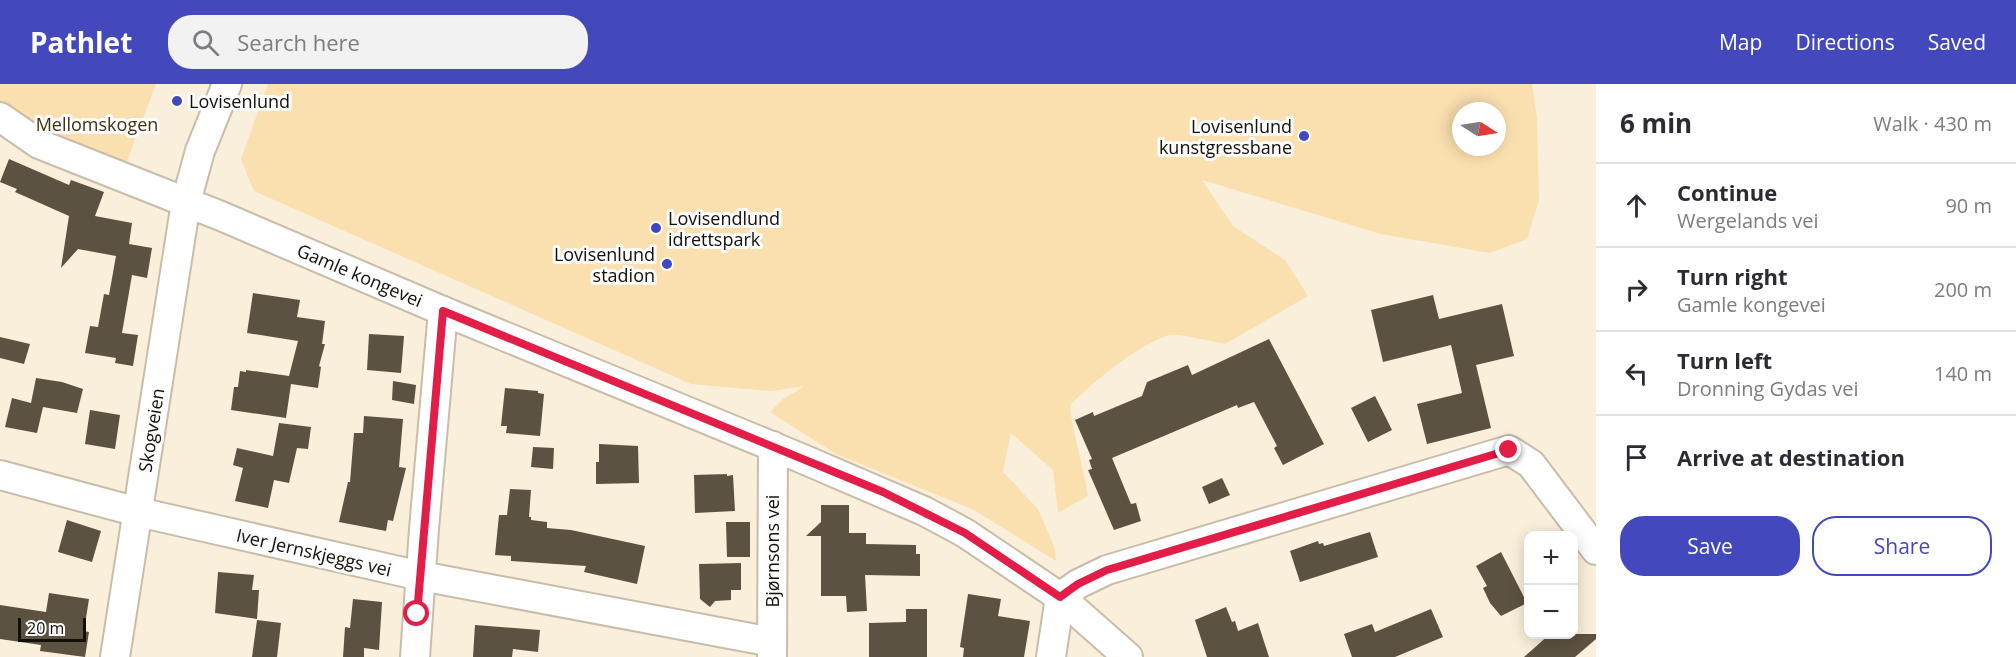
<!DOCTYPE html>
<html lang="en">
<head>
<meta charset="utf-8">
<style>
	:root { --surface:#fff; --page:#f2f2f3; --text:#2b2b33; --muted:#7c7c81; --line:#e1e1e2; --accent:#4348bd }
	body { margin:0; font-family:"Open Sans",sans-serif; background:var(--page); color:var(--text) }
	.controls { position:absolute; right:18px; bottom:18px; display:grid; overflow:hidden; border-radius:12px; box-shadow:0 3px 15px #0003 }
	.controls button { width:54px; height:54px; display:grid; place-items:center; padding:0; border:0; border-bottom:2px solid var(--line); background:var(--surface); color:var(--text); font:30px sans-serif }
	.compass { position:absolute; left:1452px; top:18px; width:54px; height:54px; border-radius:50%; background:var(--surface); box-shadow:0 3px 15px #0003; rotate:102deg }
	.scale { position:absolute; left:18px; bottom:15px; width:68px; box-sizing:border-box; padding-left:6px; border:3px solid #130f09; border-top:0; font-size:16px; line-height:21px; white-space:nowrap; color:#130f09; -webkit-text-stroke:4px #fdfdfd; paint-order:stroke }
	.stop { position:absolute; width:18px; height:18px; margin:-14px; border:4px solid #e11d48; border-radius:50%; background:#fff }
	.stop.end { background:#e11d48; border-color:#fff; box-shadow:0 2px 6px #0008 }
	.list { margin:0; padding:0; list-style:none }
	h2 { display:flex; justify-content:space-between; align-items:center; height:78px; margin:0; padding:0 24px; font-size:26px }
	h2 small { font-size:20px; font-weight:400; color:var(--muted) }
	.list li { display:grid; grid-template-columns:39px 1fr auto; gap:18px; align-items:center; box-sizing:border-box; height:84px; padding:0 24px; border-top:2px solid var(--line) }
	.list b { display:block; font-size:22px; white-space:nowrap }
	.list p { margin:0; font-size:20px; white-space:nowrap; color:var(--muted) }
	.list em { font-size:20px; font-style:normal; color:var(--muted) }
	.actions { display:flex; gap:12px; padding:18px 24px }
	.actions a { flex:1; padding:14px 0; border:2px solid var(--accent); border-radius:24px; text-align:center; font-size:21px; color:var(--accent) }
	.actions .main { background:var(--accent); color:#fff }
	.icon { flex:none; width:33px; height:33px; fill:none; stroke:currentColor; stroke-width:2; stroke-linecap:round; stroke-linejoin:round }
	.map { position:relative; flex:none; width:1596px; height:573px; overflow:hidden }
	header { display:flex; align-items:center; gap:36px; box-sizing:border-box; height:84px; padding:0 30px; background:var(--accent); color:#fff }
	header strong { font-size:28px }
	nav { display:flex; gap:33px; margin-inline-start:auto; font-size:21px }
	.search { width:420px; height:54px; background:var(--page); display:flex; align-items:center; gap:15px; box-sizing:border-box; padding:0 21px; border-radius:24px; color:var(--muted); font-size:22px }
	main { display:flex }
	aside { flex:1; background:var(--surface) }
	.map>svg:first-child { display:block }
	.green { fill:#fadfaf; fill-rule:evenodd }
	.building { fill:#5c5242 }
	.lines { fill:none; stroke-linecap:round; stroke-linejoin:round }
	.minor-casing { stroke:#c8bda9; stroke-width:32 }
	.minor { stroke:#fff; stroke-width:28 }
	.route { stroke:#e11d48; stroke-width:8 }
	.poi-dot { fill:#4348bd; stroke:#fdfdfd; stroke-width:2 }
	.labels { text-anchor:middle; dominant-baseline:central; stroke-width:6; stroke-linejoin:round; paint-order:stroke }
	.poi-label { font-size:18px; fill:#130f09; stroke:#fdfdfd; text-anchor:start }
	.park-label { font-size:18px; fill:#413113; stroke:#fdfdfd }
	.street-label { font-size:18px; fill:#130f09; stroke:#fdfdfd }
</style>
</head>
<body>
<header>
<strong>Pathlet</strong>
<div class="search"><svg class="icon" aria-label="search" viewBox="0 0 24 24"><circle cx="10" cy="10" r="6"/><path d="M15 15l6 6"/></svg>Search here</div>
<nav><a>Map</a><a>Directions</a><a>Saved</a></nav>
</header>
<main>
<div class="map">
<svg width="1596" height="573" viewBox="0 0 1596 573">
	<rect width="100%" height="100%" fill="#faefdb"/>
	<g class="green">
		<path d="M 0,0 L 156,0 L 121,93 L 0,33 Z"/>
		<path d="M 268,0 L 1532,0 L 1537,34 L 1539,116 L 1527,155 L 1490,169 L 1381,150 L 1202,96 L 1233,142 L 1285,176 L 1308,212 L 1225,260 C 1214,258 1178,249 1169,251 C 1139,260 1092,299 1070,321 C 1073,352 1083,381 1088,412 L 1058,429 L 1053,386 L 1011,349 L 1003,388 L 1038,425 L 1055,465 L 1056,477 L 974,426 L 836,370 L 770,328 L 783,315 L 805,302 L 771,307 L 691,300 L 254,107 L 241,75 ZM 1461,27 L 1497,27 L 1497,63 L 1461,63 Z"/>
	</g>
	<g class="building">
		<path d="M 9,75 L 69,101 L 71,96 L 104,108 L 95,132 L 132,139 L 129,160 L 152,164 L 147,194 L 132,191 L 122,249 L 138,251 L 133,282 L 115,279 L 116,274 L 85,269 L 90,242 L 98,243 L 104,210 L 109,211 L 116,172 L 78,165 L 61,184 L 69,132 L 15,108 L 17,105 L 0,98 Z"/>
		<path d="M 253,209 L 300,216 L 297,233 L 325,237 L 322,260 L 325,260 L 319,282 L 321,283 L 318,304 L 291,300 L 286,334 L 231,326 L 234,303 L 238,303 L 240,287 L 246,288 L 246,286 L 289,292 L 298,257 L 247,249 Z"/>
		<path d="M 1433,211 L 1439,235 L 1502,220 L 1514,272 L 1476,281 L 1491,344 L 1427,360 L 1417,320 L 1462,309 L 1451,261 L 1383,278 L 1371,226 Z"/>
		<path d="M 369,250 L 404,252 L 401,289 L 367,286 Z"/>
		<path d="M 0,253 L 30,260 L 24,280 L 0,274 Z"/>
		<path d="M 1269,255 L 1324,360 L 1283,381 L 1274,364 L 1277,362 L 1254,318 L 1238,324 L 1237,321 L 1112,374 L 1131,420 L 1136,419 L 1141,437 L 1114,446 L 1088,386 L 1092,385 L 1089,376 L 1092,375 L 1075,336 L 1093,328 L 1094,332 L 1142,312 L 1147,298 L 1188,281 L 1192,291 Z"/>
		<path d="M 36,294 L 62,298 L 83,305 L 77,329 L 43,323 L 37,349 L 5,343 L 12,314 L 31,319 Z"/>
		<path d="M 393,297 L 416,301 L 414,320 L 392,316 Z"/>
		<path d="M 505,304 L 538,307 L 538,309 L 544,310 L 540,352 L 506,349 L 507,342 L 501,342 Z"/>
		<path d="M 1375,312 L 1392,346 L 1368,358 L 1351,324 Z"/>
		<path d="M 90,326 L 120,331 L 115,365 L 85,360 Z"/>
		<path d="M 364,332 L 403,335 L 399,383 L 406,384 L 393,437 L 388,436 L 386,447 L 339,438 L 348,398 L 350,398 L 354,349 L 363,349 Z"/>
		<path d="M 279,339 L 311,343 L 308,365 L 297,364 L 289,399 L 274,396 L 268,424 L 235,417 L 243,384 L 233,381 L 237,364 L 273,372 Z"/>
		<path d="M 599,360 L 638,362 L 639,399 L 596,400 L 596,378 L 599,378 Z"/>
		<path d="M 533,363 L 554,364 L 553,385 L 531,383 Z"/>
		<path d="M 727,390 L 727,392 L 733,391 L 735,427 L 695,429 L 694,391 Z"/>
		<path d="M 1222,394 L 1230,411 L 1209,420 L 1202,403 Z"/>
		<path d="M 510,405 L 531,406 L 529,433 L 531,433 L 531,436 L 547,438 L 547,444 L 571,446 L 645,462 L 637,500 L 584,488 L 586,482 L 511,477 L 511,472 L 495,471 L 499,431 L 507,431 Z"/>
		<path d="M 821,421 L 849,421 L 849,449 L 866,449 L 866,460 L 916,461 L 916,470 L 920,470 L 920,492 L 865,491 L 867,527 L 847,528 L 846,512 L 821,512 L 821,452 L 806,452 L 821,438 Z"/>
		<path d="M 67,436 L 101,447 L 92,478 L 58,468 Z"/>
		<path d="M 726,438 L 750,438 L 750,473 L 727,473 Z"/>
		<path d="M 1370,448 L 1378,473 L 1300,498 L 1290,467 L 1318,457 L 1319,460 L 1323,459 L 1324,462 Z"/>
		<path d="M 1501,468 L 1527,519 L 1501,532 L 1490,519 L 1483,504 L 1487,502 L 1476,482 Z"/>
		<path d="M 741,479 L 741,506 L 731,506 L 731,516 L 715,517 L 710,523 L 700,515 L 699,480 Z"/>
		<path d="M 218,488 L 254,491 L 252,506 L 259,506 L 257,535 L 215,529 Z"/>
		<path d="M 49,509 L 89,515 L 84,547 L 89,548 L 85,573 L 40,567 L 41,561 L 0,555 L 0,521 L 46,528 Z"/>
		<path d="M 968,510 L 1001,515 L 998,532 L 1030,537 L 1024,573 L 963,573 L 964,564 L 960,563 Z"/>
		<path d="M 353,515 L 382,518 L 379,566 L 364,564 L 364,573 L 343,573 L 345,543 L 350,544 Z"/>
		<path d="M 1226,523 L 1232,538 L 1235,537 L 1238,547 L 1258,539 L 1269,573 L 1207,573 L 1195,536 Z"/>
		<path d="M 906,525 L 927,525 L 927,573 L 869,573 L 869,539 L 906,538 Z"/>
		<path d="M 1431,525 L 1443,553 L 1395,573 L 1352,573 L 1344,550 L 1372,540 L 1375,548 Z"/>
		<path d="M 257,536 L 281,539 L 277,573 L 252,573 Z"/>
		<path d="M 475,541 L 540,546 L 538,568 L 513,565 L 512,573 L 473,573 Z"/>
		<path d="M 1550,550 L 1596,550 L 1596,555 L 1575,573 L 1524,573 Z"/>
	</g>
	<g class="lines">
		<defs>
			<g id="minor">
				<path d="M 0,33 L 39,60 L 221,132 L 443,227 L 803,375 L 924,427 L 965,449 L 1060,513 L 1128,573"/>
				<path d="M 0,391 L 138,428 L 421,492 L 772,558"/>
				<path d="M 115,573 L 186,118 L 200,67 L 227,0"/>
				<path d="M 415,573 L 424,445 L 443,227"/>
				<path d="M 772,573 L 773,362"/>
				<path d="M 1051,573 L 1060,513 L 1078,500 L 1107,486 L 1509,366 L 1531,380 L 1596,466"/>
			</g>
		</defs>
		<use href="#minor" class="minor-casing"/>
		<use href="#minor" class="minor"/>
	</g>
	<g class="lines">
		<path class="route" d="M 417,530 L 443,227 L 883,408 L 965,449 L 1060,513 L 1078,500 L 1107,486 L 1509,366"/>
	</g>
	<g class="poi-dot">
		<circle cx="177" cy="17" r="6"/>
		<circle cx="1304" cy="52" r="6"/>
		<circle cx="656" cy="144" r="6"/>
		<circle cx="667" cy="180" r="6"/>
	</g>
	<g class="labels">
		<g class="poi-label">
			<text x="189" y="17">Lovisenlund</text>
			<text x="1292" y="42" text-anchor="end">Lovisenlund<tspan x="1292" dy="21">kunstgressbane</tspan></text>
			<text x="668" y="134">Lovisendlund<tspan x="668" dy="21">idrettspark</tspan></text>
			<text x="655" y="170" text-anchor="end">Lovisenlund<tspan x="655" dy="21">stadion</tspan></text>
		</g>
		<g class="park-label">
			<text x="97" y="40">Mellomskogen</text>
		</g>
		<g class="street-label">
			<text transform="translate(360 191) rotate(23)">Gamle kongevei</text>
			<text transform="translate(151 346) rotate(-81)">Skogveien</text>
			<text transform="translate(772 467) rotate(-90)">Bjørnsons vei</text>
			<text transform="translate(314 468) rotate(13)">Iver Jernskjeggs vei</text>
		</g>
	</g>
</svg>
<div class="controls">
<button>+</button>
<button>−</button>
</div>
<svg class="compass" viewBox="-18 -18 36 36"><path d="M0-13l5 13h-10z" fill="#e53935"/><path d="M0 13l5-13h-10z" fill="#7c7c81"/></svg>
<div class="scale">20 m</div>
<div class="stop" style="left:417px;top:530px"></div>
<div class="stop end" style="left:1509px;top:366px"></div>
</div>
<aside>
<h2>6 min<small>Walk · 430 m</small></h2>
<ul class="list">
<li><svg class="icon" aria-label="ahead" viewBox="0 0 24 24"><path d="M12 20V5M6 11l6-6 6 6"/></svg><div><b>Continue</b><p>Wergelands vei</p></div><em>90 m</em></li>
<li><svg class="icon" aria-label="right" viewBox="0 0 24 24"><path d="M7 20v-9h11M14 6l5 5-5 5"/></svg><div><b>Turn right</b><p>Gamle kongevei</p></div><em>200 m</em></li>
<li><svg class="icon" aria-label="left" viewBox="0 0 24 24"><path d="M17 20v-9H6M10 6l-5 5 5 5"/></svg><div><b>Turn left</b><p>Dronning Gydas vei</p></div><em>140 m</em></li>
<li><svg class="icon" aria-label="arrive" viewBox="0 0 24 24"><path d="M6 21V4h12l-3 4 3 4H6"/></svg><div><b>Arrive at destination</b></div></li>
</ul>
<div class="actions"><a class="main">Save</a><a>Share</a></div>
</aside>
</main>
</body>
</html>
